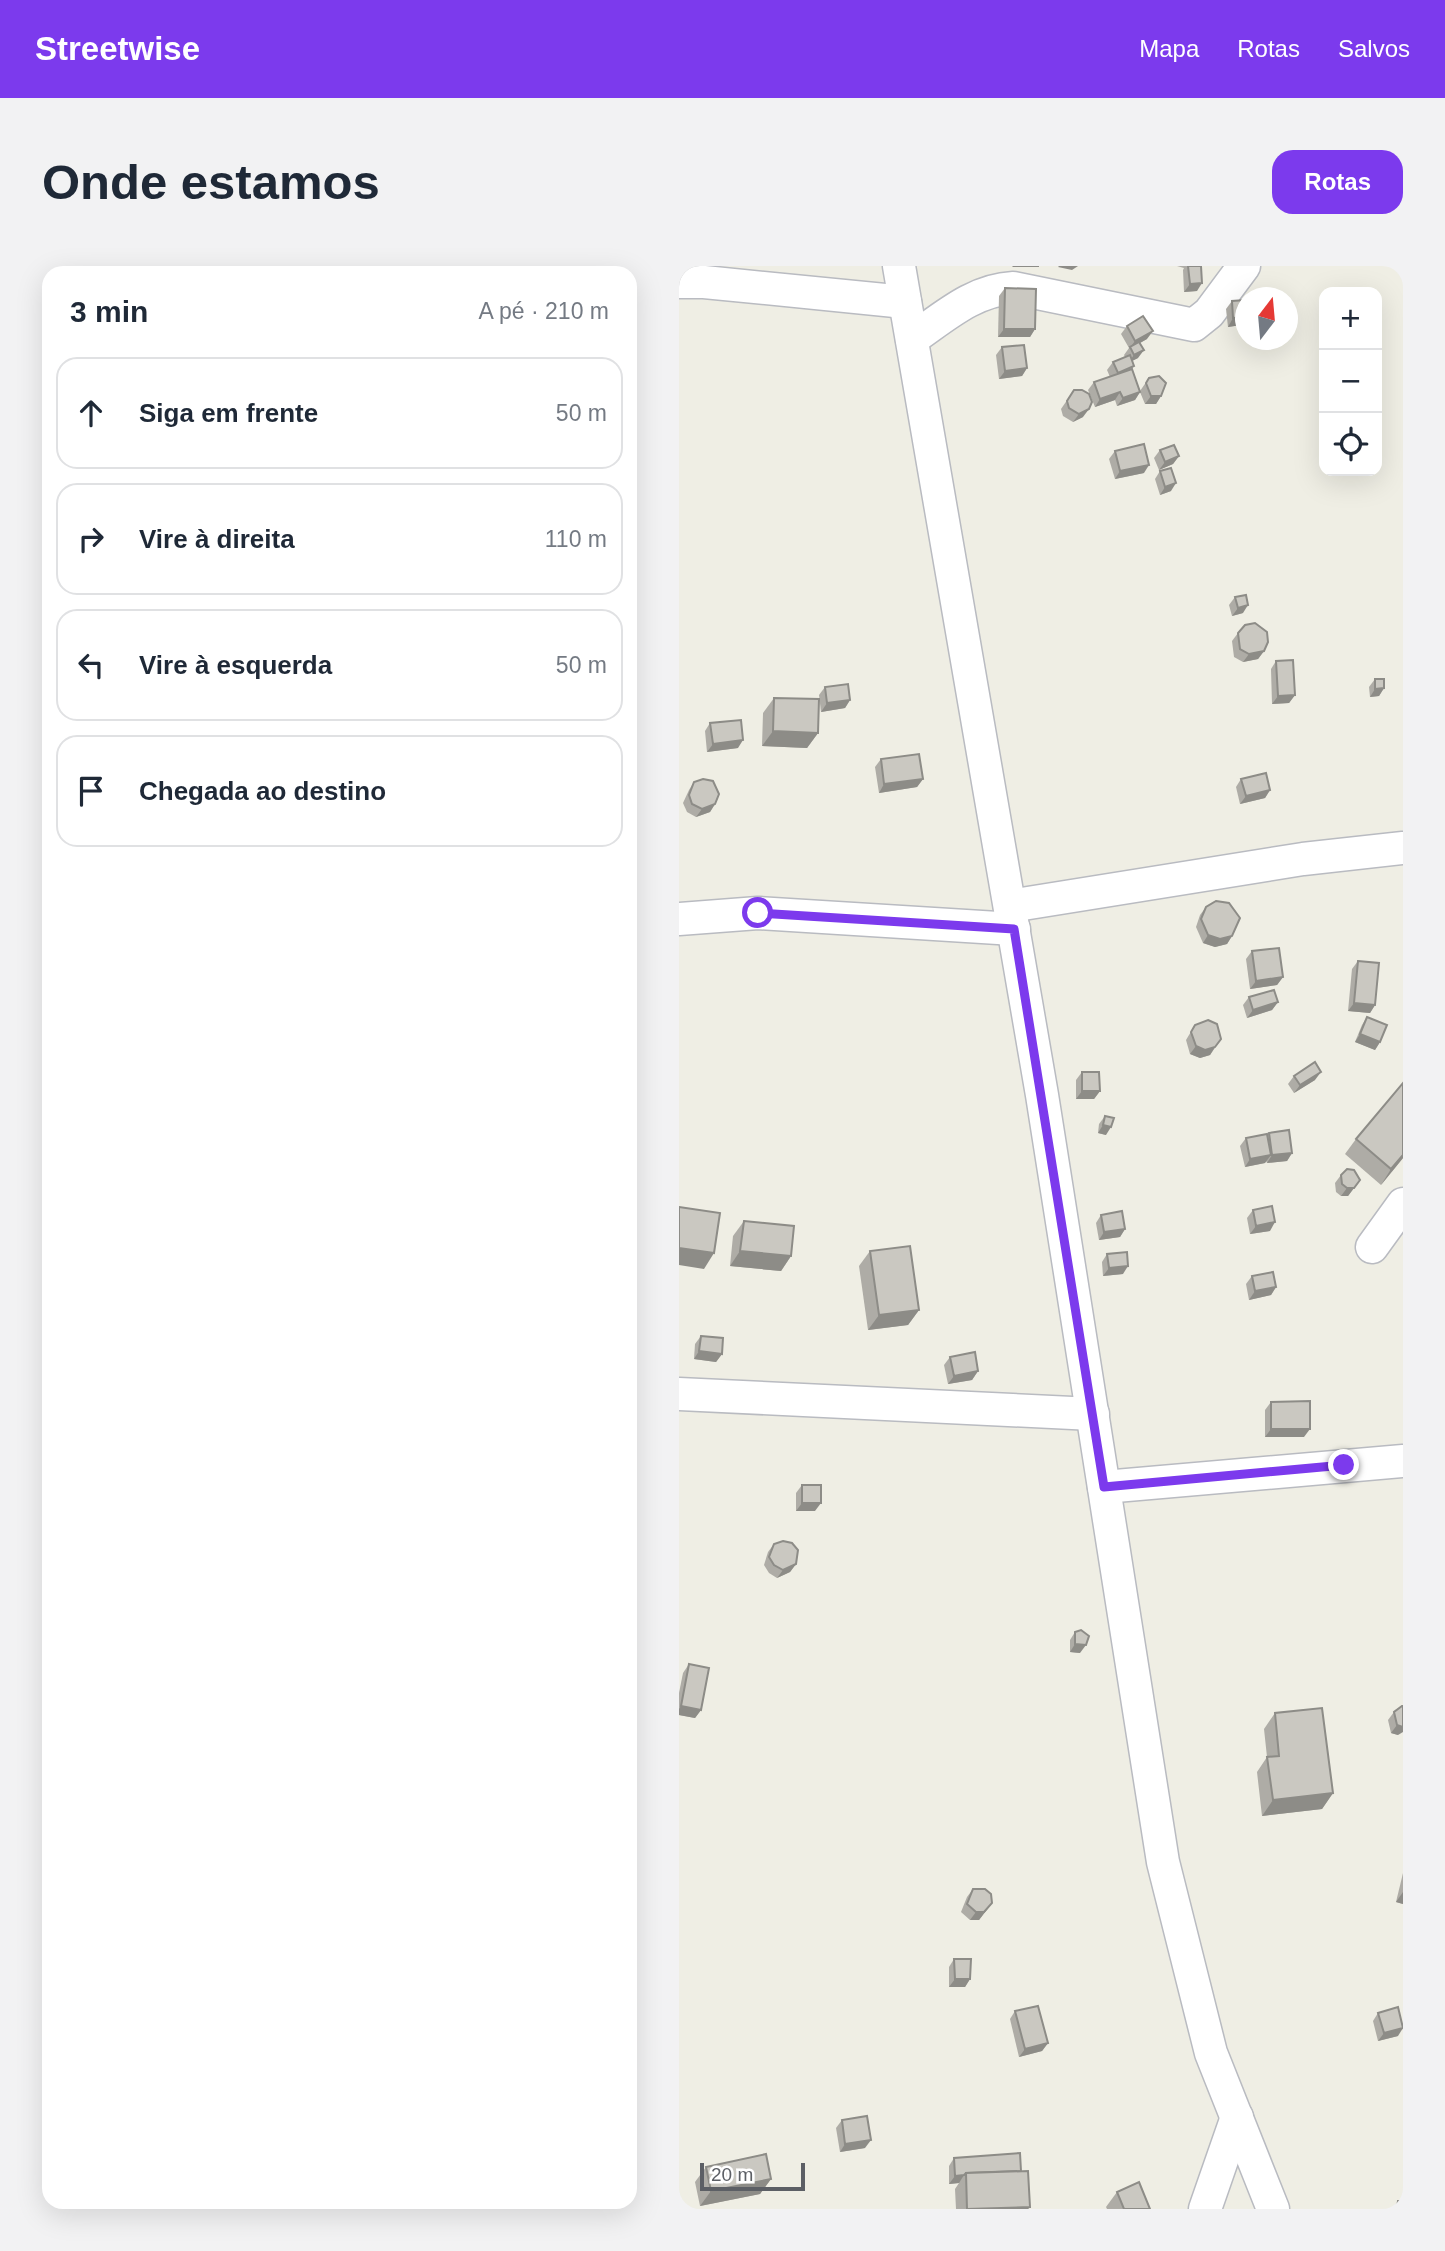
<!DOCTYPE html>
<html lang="pt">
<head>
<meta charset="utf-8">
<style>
	:root { --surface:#fff; --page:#f2f2f3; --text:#1f2937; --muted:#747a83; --line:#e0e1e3; --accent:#7c3aed }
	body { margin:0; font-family:Helvetica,sans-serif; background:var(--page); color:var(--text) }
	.controls { position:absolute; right:21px; top:21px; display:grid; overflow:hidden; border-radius:14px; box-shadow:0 7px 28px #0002 }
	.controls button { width:63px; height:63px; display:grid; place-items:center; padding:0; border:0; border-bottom:2px solid var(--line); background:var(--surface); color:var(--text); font:35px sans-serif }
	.compass { position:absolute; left:556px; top:21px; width:63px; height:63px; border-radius:50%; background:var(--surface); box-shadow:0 7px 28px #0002; rotate:16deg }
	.scale { position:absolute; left:21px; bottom:18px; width:105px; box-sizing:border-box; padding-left:7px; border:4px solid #5c5f65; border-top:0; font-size:19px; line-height:24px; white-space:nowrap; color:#5c5f65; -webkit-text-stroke:5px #fff; paint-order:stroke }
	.stop { position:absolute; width:21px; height:21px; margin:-16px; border:5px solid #7c3aed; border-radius:50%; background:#fff }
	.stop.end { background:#7c3aed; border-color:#fff; box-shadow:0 2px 7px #0008 }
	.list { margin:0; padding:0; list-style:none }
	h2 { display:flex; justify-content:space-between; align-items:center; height:91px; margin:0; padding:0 28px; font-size:30px }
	h2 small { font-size:23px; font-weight:400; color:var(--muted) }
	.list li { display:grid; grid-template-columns:46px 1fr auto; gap:21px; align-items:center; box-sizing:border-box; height:112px; margin:0 14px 14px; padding:0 14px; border:2px solid var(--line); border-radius:21px }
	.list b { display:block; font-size:26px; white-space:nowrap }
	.list em { font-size:23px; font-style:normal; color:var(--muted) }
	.icon { flex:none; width:38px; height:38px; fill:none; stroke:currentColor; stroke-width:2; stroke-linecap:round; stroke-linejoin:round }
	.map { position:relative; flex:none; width:724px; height:1943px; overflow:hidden; border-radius:21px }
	header { display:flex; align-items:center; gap:42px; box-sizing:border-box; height:98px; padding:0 35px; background:var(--accent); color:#fff }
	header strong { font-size:33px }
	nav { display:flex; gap:38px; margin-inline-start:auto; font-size:24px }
	.intro { display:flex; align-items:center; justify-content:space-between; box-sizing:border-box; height:168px; padding:0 42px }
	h1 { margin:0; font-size:49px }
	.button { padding:18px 32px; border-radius:21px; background:var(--accent); color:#fff; font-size:24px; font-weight:700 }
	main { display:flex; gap:42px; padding:0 42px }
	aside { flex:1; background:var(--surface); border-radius:21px; box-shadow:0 7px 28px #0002 }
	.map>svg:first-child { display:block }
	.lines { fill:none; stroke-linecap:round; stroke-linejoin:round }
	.street-casing { stroke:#b9bbc1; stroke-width:35 }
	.street { stroke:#fff; stroke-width:32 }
	.wall { fill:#aeaca6 }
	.shaded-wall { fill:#8d8c87 }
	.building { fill:#cac8c1; stroke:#8d8c87; stroke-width:2 }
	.route { stroke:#7c3aed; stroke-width:9 }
</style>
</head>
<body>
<header>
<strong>Streetwise</strong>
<nav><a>Mapa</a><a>Rotas</a><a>Salvos</a></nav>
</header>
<div class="intro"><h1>Onde estamos</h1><a class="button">Rotas</a></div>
<main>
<aside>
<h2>3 min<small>A pé · 210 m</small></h2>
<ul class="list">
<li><svg class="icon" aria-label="ahead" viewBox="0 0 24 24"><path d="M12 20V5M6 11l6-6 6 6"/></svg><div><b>Siga em frente</b></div><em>50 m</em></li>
<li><svg class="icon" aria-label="right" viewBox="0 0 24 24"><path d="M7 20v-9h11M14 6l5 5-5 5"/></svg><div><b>Vire à direita</b></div><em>110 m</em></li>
<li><svg class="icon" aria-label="left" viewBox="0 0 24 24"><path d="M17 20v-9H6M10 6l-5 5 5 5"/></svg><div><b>Vire à esquerda</b></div><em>50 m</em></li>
<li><svg class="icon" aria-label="arrive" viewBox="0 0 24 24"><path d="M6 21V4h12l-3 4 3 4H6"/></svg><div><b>Chegada ao destino</b></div></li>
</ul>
</aside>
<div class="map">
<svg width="724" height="1943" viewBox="0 0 724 1943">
	<rect width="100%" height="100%" fill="#efeee4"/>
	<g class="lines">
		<defs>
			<g id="street">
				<path d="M 220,0 L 363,829 L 484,1596 L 532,1787 L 594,1943"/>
				<path d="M 0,16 L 25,16 L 226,36"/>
				<path d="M 233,73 C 264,52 294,24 334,22 L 515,59 L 530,47 L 565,0"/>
				<path d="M 331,640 L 624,593 L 724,582"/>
				<path d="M 0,653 L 79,647 L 335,663"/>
				<path d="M 693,981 L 724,938"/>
				<path d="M 0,1128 L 414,1148"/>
				<path d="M 425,1221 L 724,1195"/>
				<path d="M 526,1943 L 558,1851"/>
			</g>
		</defs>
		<use href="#street" class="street-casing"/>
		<use href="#street" class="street"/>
	</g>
	<g class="wall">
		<path d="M 498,0 L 522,0 L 518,25 L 505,26 L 504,4 L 505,2 Z"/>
		<path d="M 326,22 L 356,63 L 351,71 L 319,71 L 320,30 Z"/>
		<path d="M 553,35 L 562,59 L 549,61 L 547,43 Z"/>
		<path d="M 448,60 L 468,73 L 461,77 L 459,92 L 453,95 L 455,100 L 453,103 L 461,125 L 470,112 L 482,130 L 477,138 L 466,138 L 461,126 L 456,134 L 438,140 L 436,134 L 416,141 L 409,124 L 415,116 L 431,111 L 428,104 L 434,96 L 446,91 L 445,89 L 450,82 L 442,68 Z"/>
		<path d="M 323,81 L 348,102 L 343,110 L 320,113 L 317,89 Z"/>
		<path d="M 645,98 L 645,113 L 643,111 L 644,100 Z"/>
		<path d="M 395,124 L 404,151 L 394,156 L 384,150 L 382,143 Z"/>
		<path d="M 481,184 L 500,190 L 494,198 L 480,204 L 475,192 Z"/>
		<path d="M 436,185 L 465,207 L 436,213 L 430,193 Z"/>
		<path d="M 481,205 L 492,225 L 481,229 L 476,213 Z"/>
		<path d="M 556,331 L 564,347 L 553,350 L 550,339 Z"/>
		<path d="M 559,367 L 585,385 L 579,393 L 564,396 L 555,391 L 553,375 Z"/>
		<path d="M 597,395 L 616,429 L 610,437 L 593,438 L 592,403 Z"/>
		<path d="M 696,413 L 705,422 L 700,430 L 691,431 L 690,421 Z"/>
		<path d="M 146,421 L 171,434 L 166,442 L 142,446 L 140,429 Z"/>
		<path d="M 95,432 L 139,467 L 128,482 L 83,480 L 84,447 Z"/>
		<path d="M 31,457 L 59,482 L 28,486 L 26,465 Z"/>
		<path d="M 202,493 L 244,513 L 238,521 L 200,527 L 196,501 Z"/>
		<path d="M 562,513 L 591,524 L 586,532 L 561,538 L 557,521 Z"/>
		<path d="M 15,516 L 36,538 L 31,546 L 17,551 L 8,546 L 4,537 L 10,524 Z"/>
		<path d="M 527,641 L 553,670 L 548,678 L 536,681 L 524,677 L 517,661 L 521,649 Z"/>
		<path d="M 573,685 L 604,711 L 598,719 L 571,723 L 567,693 Z"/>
		<path d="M 679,695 L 696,739 L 691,747 L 669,745 L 673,703 Z"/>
		<path d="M 570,731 L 599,736 L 593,744 L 568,752 L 564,739 Z"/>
		<path d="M 688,751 L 701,776 L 696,784 L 676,776 L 683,759 Z"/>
		<path d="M 516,759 L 542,773 L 531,789 L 521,792 L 511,788 L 507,774 Z"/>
		<path d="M 403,806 L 421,825 L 415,833 L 397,833 L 397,814 Z"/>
		<path d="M 615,810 L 636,814 L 615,827 L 609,818 Z"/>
		<path d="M 426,850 L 427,869 L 419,867 L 420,858 Z"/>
		<path d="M 590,867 L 613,887 L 608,895 L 588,897 L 587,895 L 586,897 L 566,901 L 561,880 L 567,872 L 588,869 Z"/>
		<path d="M 677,873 L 724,892 L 702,919 L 666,888 Z"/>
		<path d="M 662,909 L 675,922 L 669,930 L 662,930 L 657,926 L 656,917 Z"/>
		<path d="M 574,944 L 591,965 L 571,968 L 568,952 Z"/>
		<path d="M 422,949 L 446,963 L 441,971 L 420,974 L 417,957 Z"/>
		<path d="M 65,955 L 112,990 L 102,1005 L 51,1000 L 54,970 Z"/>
		<path d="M 191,985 L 240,1044 L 229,1059 L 189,1064 L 180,1000 Z"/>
		<path d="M 428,988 L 444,1008 L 424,1010 L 423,996 Z"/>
		<path d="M 573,1010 L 597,1021 L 592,1029 L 570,1034 L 567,1018 Z"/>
		<path d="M 22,1070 L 43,1088 L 37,1096 L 15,1093 L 16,1078 Z"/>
		<path d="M 271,1091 L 299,1105 L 293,1114 L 269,1118 L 265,1099 Z"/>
		<path d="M 592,1136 L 625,1171 L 586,1171 L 586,1144 Z"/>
		<path d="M 123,1219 L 136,1245 L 117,1245 L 117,1227 Z"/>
		<path d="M 95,1278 L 117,1298 L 111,1306 L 98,1312 L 90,1307 L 85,1299 L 89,1286 Z"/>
		<path d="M 396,1366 L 401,1387 L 391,1386 L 391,1374 Z"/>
		<path d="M 10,1398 L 22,1444 L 16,1452 L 0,1449 L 0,1427 L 4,1407 Z"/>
		<path d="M 724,1440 L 719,1469 L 712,1467 L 709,1454 L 715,1446 Z"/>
		<path d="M 596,1447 L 654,1527 L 643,1543 L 583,1550 L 578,1506 L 588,1491 L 585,1463 Z"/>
		<path d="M 724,1607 L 724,1638 L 717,1636 Z"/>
		<path d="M 294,1623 L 313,1637 L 300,1654 L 291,1654 L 282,1646 L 288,1631 Z"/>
		<path d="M 275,1693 L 291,1713 L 286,1721 L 270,1721 L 270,1701 Z"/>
		<path d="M 336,1745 L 369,1777 L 363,1785 L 340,1791 L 331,1753 Z"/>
		<path d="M 699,1747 L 719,1770 L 699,1775 L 694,1755 Z"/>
		<path d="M 163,1854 L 186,1882 L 161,1886 L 157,1862 Z"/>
		<path d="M 275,1892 L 342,1905 L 351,1941 L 349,1943 L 277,1943 L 276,1923 L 280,1917 L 270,1918 L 270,1900 Z"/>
		<path d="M 27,1901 L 92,1913 L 81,1928 L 21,1940 L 16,1916 Z"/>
		<path d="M 438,1926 L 471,1943 L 428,1943 L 427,1941 Z"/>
		<path d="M 719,1935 L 724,1943 L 713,1943 Z"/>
	</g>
	<g class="shaded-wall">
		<path d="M 334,0 L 360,0 L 360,1 L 333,1 Z"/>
		<path d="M 380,0 L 399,0 L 393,4 L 379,1 Z"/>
		<path d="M 523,17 L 518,25 L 505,26 L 511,18 Z"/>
		<path d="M 566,51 L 562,59 L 549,61 L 554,52 Z"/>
		<path d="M 325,63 L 356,63 L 351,71 L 319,71 Z"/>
		<path d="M 474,65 L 468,73 L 450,83 L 456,75 Z"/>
		<path d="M 465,84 L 459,92 L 449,97 L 455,89 Z"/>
		<path d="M 348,102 L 343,110 L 320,113 L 326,105 Z"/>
		<path d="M 441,126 L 436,134 L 416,141 L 421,133 Z"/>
		<path d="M 461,126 L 456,134 L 438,140 L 444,132 Z"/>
		<path d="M 472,130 L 482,130 L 477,138 L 466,138 Z"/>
		<path d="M 410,143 L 404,151 L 394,156 L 400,148 Z"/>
		<path d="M 500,190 L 494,198 L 480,204 L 486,196 Z"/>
		<path d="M 470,199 L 465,207 L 436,213 L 441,205 Z"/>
		<path d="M 497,217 L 492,225 L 481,229 L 486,221 Z"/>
		<path d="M 569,339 L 564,347 L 553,350 L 559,342 Z"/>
		<path d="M 585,385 L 579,393 L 564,396 L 570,388 Z"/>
		<path d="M 705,422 L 700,430 L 691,431 L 696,423 Z"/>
		<path d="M 616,429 L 610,437 L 593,438 L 599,430 Z"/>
		<path d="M 171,434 L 166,442 L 142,446 L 148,437 Z"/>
		<path d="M 94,465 L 139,467 L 128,482 L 83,480 Z"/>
		<path d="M 64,474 L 59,482 L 28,486 L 34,478 Z"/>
		<path d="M 244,513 L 238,521 L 200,527 L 205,518 Z"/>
		<path d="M 591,524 L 586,532 L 561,538 L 567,530 Z"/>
		<path d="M 36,538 L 31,546 L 17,551 L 23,543 Z"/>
		<path d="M 529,669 L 553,670 L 548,678 L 536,681 L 524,677 Z"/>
		<path d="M 604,711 L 598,719 L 571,723 L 577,715 Z"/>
		<path d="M 599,736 L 593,744 L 568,752 L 574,744 Z"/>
		<path d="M 675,737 L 696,739 L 691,747 L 669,745 Z"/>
		<path d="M 681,768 L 701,776 L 696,784 L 676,776 Z"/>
		<path d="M 517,780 L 536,781 L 531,789 L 521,792 L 511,788 Z"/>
		<path d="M 642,806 L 636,814 L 615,827 L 621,819 Z"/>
		<path d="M 403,825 L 421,825 L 415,833 L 397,833 Z"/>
		<path d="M 424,859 L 432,861 L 427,869 L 419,867 Z"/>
		<path d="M 613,887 L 608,895 L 588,897 L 593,889 Z"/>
		<path d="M 592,889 L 586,897 L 566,901 L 571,893 Z"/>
		<path d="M 724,889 L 724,892 L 702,919 L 712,903 Z"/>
		<path d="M 681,914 L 669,930 L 662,930 L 668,922 Z"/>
		<path d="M 596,956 L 591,965 L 571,968 L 577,960 Z"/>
		<path d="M 446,963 L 441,971 L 420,974 L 425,966 Z"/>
		<path d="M 0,982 L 35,987 L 25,1003 L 0,999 Z"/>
		<path d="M 61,985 L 112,990 L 102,1005 L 51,1000 Z"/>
		<path d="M 449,1000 L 444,1008 L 424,1010 L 430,1002 Z"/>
		<path d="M 597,1021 L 592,1029 L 570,1034 L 576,1025 Z"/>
		<path d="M 240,1044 L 229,1059 L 189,1064 L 200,1049 Z"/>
		<path d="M 20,1085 L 43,1088 L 37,1096 L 15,1093 Z"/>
		<path d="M 299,1105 L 293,1114 L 269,1118 L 275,1110 Z"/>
		<path d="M 592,1163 L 631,1163 L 625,1171 L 586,1171 Z"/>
		<path d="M 123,1237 L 142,1237 L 136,1245 L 117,1245 Z"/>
		<path d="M 117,1298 L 111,1306 L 98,1312 L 104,1304 Z"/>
		<path d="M 396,1378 L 407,1379 L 401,1387 L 391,1386 Z"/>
		<path d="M 2,1440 L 22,1444 L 16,1452 L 0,1449 L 0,1443 Z"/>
		<path d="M 718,1459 L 724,1461 L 724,1466 L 719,1469 L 712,1467 Z"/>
		<path d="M 654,1527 L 643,1543 L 583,1550 L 594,1534 Z"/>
		<path d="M 724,1626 L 724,1638 L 717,1636 Z"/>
		<path d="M 313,1637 L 300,1654 L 291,1654 L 297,1646 Z"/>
		<path d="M 276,1713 L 291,1713 L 286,1721 L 270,1721 Z"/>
		<path d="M 724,1762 L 719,1770 L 699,1775 L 705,1767 Z"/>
		<path d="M 369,1777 L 363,1785 L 340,1791 L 346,1783 Z"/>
		<path d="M 192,1874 L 186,1882 L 161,1886 L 166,1878 Z"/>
		<path d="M 285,1909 L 280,1917 L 270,1918 L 276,1910 Z"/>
		<path d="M 92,1913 L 81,1928 L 21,1940 L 32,1925 Z"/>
		<path d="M 351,1941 L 349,1943 L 299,1943 Z"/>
	</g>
	<g class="building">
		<path d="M 509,0 L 522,0 L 523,17 L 511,18 Z"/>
		<path d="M 326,22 L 357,23 L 356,63 L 325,63 Z"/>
		<path d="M 566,34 L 566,51 L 554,52 L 553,35 Z"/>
		<path d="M 464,50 L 474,65 L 456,75 L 448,60 Z"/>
		<path d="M 460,76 L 465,84 L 455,89 L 451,81 Z"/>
		<path d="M 345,79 L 348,102 L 326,105 L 323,81 Z"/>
		<path d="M 451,89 L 455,100 L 439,107 L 434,96 Z"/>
		<path d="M 453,103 L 461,126 L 444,132 L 441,126 L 421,133 L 415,116 Z"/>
		<path d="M 480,110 L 487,117 L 482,130 L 472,130 L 467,117 L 470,112 Z"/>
		<path d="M 395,124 L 403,124 L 410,128 L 413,136 L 410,143 L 400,148 L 390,142 L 388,135 Z"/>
		<path d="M 465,178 L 470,199 L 441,205 L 436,185 Z"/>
		<path d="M 495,179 L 500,190 L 486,196 L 481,184 Z"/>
		<path d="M 492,202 L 497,217 L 486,221 L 481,205 Z"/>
		<path d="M 567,329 L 569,339 L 559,342 L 556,331 Z"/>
		<path d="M 576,357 L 588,366 L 589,376 L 585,385 L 570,388 L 561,383 L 559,367 L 566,359 Z"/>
		<path d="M 614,394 L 616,429 L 599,430 L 597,395 Z"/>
		<path d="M 696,413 L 705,413 L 705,422 L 696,423 Z"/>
		<path d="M 169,418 L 171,434 L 148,437 L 146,421 Z"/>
		<path d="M 95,432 L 140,433 L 139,467 L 94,465 Z"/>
		<path d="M 62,454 L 64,474 L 34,478 L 31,457 Z"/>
		<path d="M 240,488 L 244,513 L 205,518 L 202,493 Z"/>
		<path d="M 587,507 L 591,524 L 567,530 L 562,513 Z"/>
		<path d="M 24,513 L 34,515 L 40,528 L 36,538 L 23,543 L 13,538 L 10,529 L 15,516 Z"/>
		<path d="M 537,635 L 550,637 L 561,652 L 553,670 L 541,673 L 529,669 L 522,653 L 527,641 Z"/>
		<path d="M 600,682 L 604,711 L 577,715 L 573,685 Z"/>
		<path d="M 679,695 L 700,697 L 696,739 L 675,737 Z"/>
		<path d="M 595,724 L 599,736 L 574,744 L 570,731 Z"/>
		<path d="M 688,751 L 708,759 L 701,776 L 681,768 Z"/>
		<path d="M 529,754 L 538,758 L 542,773 L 536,781 L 526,784 L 517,780 L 512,766 L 516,759 Z"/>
		<path d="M 636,796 L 642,806 L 621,819 L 615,810 Z"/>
		<path d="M 403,806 L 420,806 L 421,825 L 403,825 Z"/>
		<path d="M 724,817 L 724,889 L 712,903 L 677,873 Z"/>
		<path d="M 426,850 L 435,852 L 432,861 L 424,859 Z"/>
		<path d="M 610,864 L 613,887 L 593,889 L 590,867 Z"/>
		<path d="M 588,868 L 592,889 L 571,893 L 567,872 Z"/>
		<path d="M 668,903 L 675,904 L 681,914 L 675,922 L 668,922 L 663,918 L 662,909 Z"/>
		<path d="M 593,940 L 596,956 L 577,960 L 574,944 Z"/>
		<path d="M 0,941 L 41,947 L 35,987 L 0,982 Z"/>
		<path d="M 443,945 L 446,963 L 425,966 L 422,949 Z"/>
		<path d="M 65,955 L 115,960 L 112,990 L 61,985 Z"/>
		<path d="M 231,980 L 240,1044 L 200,1049 L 191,985 Z"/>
		<path d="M 448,986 L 449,1000 L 430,1002 L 428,988 Z"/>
		<path d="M 594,1006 L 597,1021 L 576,1025 L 573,1010 Z"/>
		<path d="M 22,1070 L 44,1072 L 43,1088 L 20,1085 Z"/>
		<path d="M 296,1086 L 299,1105 L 275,1110 L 271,1091 Z"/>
		<path d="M 631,1135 L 631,1163 L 592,1163 L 592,1136 Z"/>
		<rect x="123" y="1219" width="19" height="18"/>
		<path d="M 104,1275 L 113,1277 L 119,1284 L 117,1298 L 104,1304 L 95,1299 L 90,1291 L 95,1278 Z"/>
		<path d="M 402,1364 L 410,1370 L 407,1379 L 396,1378 L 396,1366 Z"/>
		<path d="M 10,1398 L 30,1402 L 22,1444 L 2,1440 Z"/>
		<path d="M 723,1440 L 724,1440 L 724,1461 L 718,1459 L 715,1446 Z"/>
		<path d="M 643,1442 L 654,1527 L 594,1534 L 588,1491 L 600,1490 L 596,1447 Z"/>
		<path d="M 294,1623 L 306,1623 L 312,1628 L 313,1637 L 305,1646 L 297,1646 L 288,1638 Z"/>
		<path d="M 275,1693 L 292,1693 L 291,1713 L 276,1713 Z"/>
		<path d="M 359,1740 L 369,1777 L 346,1783 L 336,1745 Z"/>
		<path d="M 719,1741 L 724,1762 L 705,1767 L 699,1747 Z"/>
		<path d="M 188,1850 L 192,1874 L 166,1878 L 163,1854 Z"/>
		<path d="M 341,1887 L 342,1905 L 287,1907 L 285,1909 L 276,1910 L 275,1892 Z"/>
		<path d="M 87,1888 L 92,1913 L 32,1925 L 27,1901 Z"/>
		<path d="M 349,1905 L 351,1941 L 288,1943 L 287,1907 Z"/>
		<path d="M 460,1916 L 471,1943 L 445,1943 L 438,1926 Z"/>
		<path d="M 719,1935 L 724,1935 L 724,1943 L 718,1943 Z"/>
	</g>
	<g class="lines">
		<path class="route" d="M 79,647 L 335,663 L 425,1221 L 665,1199"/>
	</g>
</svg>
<div class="controls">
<button>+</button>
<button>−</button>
<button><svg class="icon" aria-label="locate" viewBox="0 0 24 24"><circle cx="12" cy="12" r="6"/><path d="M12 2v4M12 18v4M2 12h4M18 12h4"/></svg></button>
</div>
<svg class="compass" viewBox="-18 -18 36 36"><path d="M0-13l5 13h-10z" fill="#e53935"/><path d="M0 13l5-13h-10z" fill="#747a83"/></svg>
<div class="scale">20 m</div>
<div class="stop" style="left:79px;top:647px"></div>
<div class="stop end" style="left:665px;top:1199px"></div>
</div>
</main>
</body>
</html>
